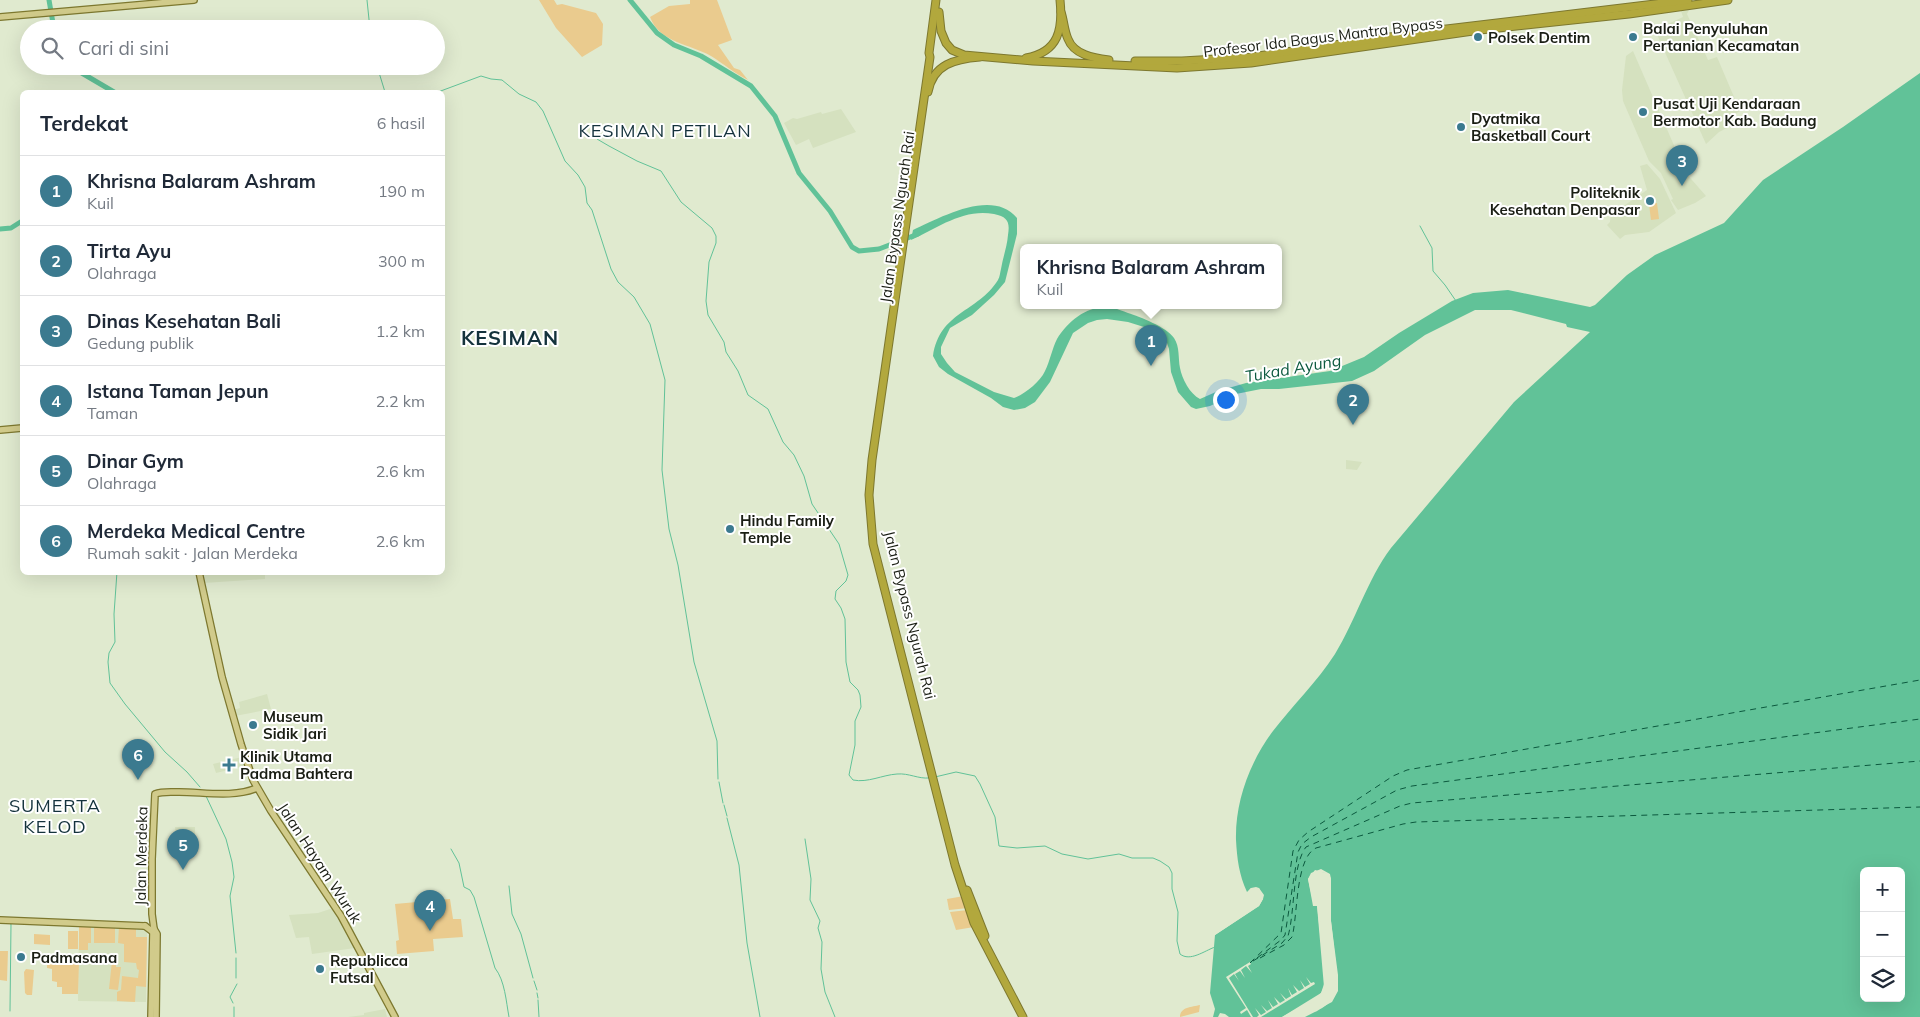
<!DOCTYPE html>
<html lang="id">
<head>
<meta charset="utf-8">
<style>
	:root { --surface:#fff; --page:#f6f6f7; --text:#1f2937; --muted:#747a83; --line:#e0e1e3; --accent:#3b7a8f }
	body { margin:0; font-family:Mulish,sans-serif; background:var(--page); color:var(--text) }
	.controls { position:absolute; right:15px; bottom:15px; display:grid; overflow:hidden; border-radius:8px; box-shadow:0 5px 20px #0002 }
	.controls button { width:45px; height:45px; display:grid; place-items:center; padding:0; border:0; border-bottom:1px solid var(--line); background:var(--surface); color:var(--text); font:25px sans-serif }
	.you { position:absolute; left:1225px; top:399px; width:18px; height:18px; margin:-12px; border:4px solid #fff; border-radius:50%; background:#1a73e8; box-shadow:0 0 0 8px #1a73e833 }
	.badge { display:grid; place-items:center; width:32px; height:32px; border-radius:50%; background:var(--accent); color:#fff; font-size:16px; font-weight:700 }
	.pin { position:absolute; translate:-50% -41px; filter:drop-shadow(0 1px 2px #0008) }
	.pin::after { content:''; position:absolute; top:26px; width:18px; height:15px; background:inherit; clip-path:polygon(0 0,100% 0,50% 100%) }
	.popup { position:absolute; left:1020px; top:244px; width:262px; height:65px; box-sizing:border-box; display:grid; place-content:center; border-radius:8px; background:var(--surface); filter:drop-shadow(0 1px 4px #0005); font-size:16px; white-space:nowrap; color:var(--muted) }
	.popup b { font-size:19px; color:var(--text) }
	.popup::after { content:''; position:absolute; left:50%; top:100%; margin-left:-10px; border:10px solid transparent; border-top-color:var(--surface) }
	.list { margin:0; padding:0; list-style:none }
	h2 { display:flex; justify-content:space-between; align-items:center; height:65px; margin:0; padding:0 20px; font-size:21px }
	h2 small { font-size:16px; font-weight:400; color:var(--muted) }
	.list li { display:grid; grid-template-columns:32px 1fr auto; gap:15px; align-items:center; box-sizing:border-box; height:70px; padding:0 20px; border-top:1px solid var(--line) }
	.list b { display:block; font-size:19px; white-space:nowrap }
	.list p { margin:0; font-size:16px; white-space:nowrap; color:var(--muted) }
	.list em { font-size:16px; font-style:normal; color:var(--muted) }
	.icon { flex:none; width:28px; height:28px; fill:none; stroke:currentColor; stroke-width:2; stroke-linecap:round; stroke-linejoin:round }
	.map { position:relative; flex:none; width:1920px; height:1017px; overflow:hidden }
	.search { position:absolute; background:var(--surface); box-shadow:0 5px 20px #0002; left:20px; top:20px; width:425px; height:55px; display:flex; align-items:center; gap:12px; box-sizing:border-box; padding:0 18px; border-radius:28px; color:var(--muted); font-size:19px }
	.panel { position:absolute; background:var(--surface); box-shadow:0 5px 20px #0002; left:20px; top:90px; width:425px; height:485px; border-radius:8px }
	.map>svg:first-child { display:block }
	.built { fill:#d5e1bf }
	.green { fill:#eacb8e }
	.water { fill:#61c298; fill-rule:evenodd }
	.pier { fill:#e0eacf }
	.lines { fill:none; stroke-linecap:round; stroke-linejoin:round }
	.stream { stroke:#61c298; stroke-width:1 }
	.river { stroke:#61c298; stroke-width:5 }
	.ferry { stroke:#0b593e; stroke-width:1; stroke-dasharray:6 5; stroke-linecap:butt }
	.major-casing { stroke:#7d782f; stroke-width:8 }
	.highway-casing { stroke:#7d782f; stroke-width:9 }
	.major { stroke:#d1cb8b; stroke-width:5.5 }
	.highway { stroke:#b2a83d; stroke-width:7 }
	.poi-dot { fill:#3b7a8f; stroke:#fff; stroke-width:2 }
	.labels { text-anchor:middle; dominant-baseline:central; stroke-width:4; stroke-linejoin:round; paint-order:stroke }
	.poi-label { font-size:15px; font-weight:bold; fill:#1a1e14; stroke:#fff; text-anchor:start }
	.street-label { font-size:15px; fill:#1a1e14; stroke:#fff }
	.water-label { font-size:16px; font-style:italic; fill:#0b593e; stroke:#fff }
	.quarter-label { font-size:18px; letter-spacing:1px; fill:#14323c; stroke:#fff }
	.district-label { font-size:20px; font-weight:bold; letter-spacing:1px; fill:#14323c; stroke:#fff }
</style>
</head>
<body>
<div class="map">
<svg width="1920" height="1017" viewBox="0 0 1920 1017">
	<rect width="100%" height="100%" fill="#e0eacf"/>
	<g class="built">
		<path d="M 1689,10 L 1687,14 L 1708,60 L 1717,57 L 1740,111 L 1732,116 L 1735,124 L 1719,132 L 1706,144 L 1655,30 L 1683,17 L 1681,11 Z"/>
		<path d="M 1633,51 L 1676,150 L 1683,166 L 1688,169 L 1685,172 L 1706,196 L 1695,203 L 1678,210 L 1671,200 L 1673,199 L 1661,173 L 1649,161 L 1623,101 L 1622,90 L 1626,56 Z"/>
		<path d="M 841,109 L 856,132 L 813,148 L 809,139 L 796,145 L 784,123 L 793,118 L 797,119 L 821,112 L 822,114 Z"/>
		<path d="M 1647,164 L 1660,179 L 1676,213 L 1649,232 L 1625,235 L 1620,239 L 1607,225 L 1610,222 L 1611,211 L 1622,207 L 1647,190 L 1640,166 Z"/>
		<path d="M 1346,460 L 1362,462 L 1357,470 L 1346,469 Z"/>
		<path d="M 202,573 L 265,573 L 265,579 L 204,583 Z"/>
		<path d="M 267,694 L 271,709 L 235,716 L 233,710 L 240,708 L 239,702 Z"/>
		<path d="M 242,757 L 245,766 L 216,773 L 213,764 Z"/>
		<path d="M 175,827 L 195,827 L 195,842 L 176,842 Z"/>
		<path d="M 336,907 L 340,919 L 355,948 L 312,954 L 309,937 L 296,938 L 289,915 L 318,913 Z"/>
		<path d="M 79,926 L 142,928 L 147,933 L 146,1002 L 78,1001 Z"/>
		<path d="M 385,1009 L 387,1017 L 348,1017 L 364,1015 L 364,1013 Z"/>
	</g>
	<g class="green">
		<path d="M 539,0 L 554,0 L 557,5 L 562,4 L 596,13 L 603,24 L 602,45 L 582,57 L 556,28 Z"/>
		<path d="M 690,0 L 717,0 L 732,40 L 718,45 L 734,68 L 740,70 L 748,80 C 734,73 724,64 711,56 C 690,44 660,43 650,17 L 669,6 L 690,4 Z"/>
		<path d="M 1657,203 L 1659,219 L 1651,220 L 1649,204 Z"/>
		<path d="M 964,896 L 968,908 L 949,910 L 947,899 Z"/>
		<path d="M 450,899 L 453,919 L 461,919 L 463,937 L 433,939 L 434,951 L 397,954 L 396,941 L 399,940 L 395,904 Z"/>
		<path d="M 968,910 L 974,927 L 956,930 L 950,912 Z"/>
		<path d="M 79,926 L 91,926 L 91,943 L 88,943 L 88,950 L 79,950 Z"/>
		<path d="M 94,926 L 115,927 L 115,943 L 94,943 Z"/>
		<path d="M 119,927 L 136,928 L 136,937 L 147,937 L 146,987 L 136,986 L 135,1002 L 117,1001 L 117,992 L 121,990 L 122,976 L 138,978 L 139,970 L 137,969 L 136,963 L 124,962 L 124,944 L 118,943 Z"/>
		<rect x="68" y="931" width="10" height="18"/>
		<path d="M 34,934 L 50,935 L 50,945 L 34,944 Z"/>
		<path d="M 0,951 L 8,951 L 7,981 L 0,980 Z"/>
		<path d="M 47,955 L 57,956 L 58,963 L 79,963 L 78,994 L 62,994 L 62,987 L 57,987 L 57,982 L 52,981 L 52,969 L 47,968 Z"/>
		<path d="M 112,961 L 116,961 L 116,967 L 121,967 L 118,990 L 109,989 Z"/>
		<path d="M 26,969 L 34,970 L 32,995 L 27,995 L 25,993 L 24,972 Z"/>
		<path d="M 1200,1005 L 1199,1012 L 1180,1017 C 1180,1007 1192,1007 1200,1005 Z"/>
	</g>
	<path class="water" d="M 1920,73 L 1920,1017 L 1305,1017 C 1321,1009 1337,1003 1338,983 L 1331,921 L 1331,879 L 1329,874 L 1315,870 L 1308,879 L 1314,906 L 1317,905 L 1325,981 L 1321,993 L 1282,1017 L 1229,1017 L 1225,1014 L 1220,1013 L 1218,1017 L 1213,1017 L 1215,1009 L 1210,993 L 1215,935 L 1259,906 L 1263,899 L 1259,888 L 1251,888 L 1247,892 C 1239,875 1237,858 1236,840 C 1235,801 1250,762 1273,731 C 1293,705 1317,682 1335,654 C 1356,620 1367,580 1391,548 L 1514,402 L 1590,332 L 1567,327 L 1566,324 L 1511,310 L 1475,310 L 1425,335 L 1374,371 L 1352,381 L 1279,389 L 1261,389 L 1236,394 L 1210,406 L 1196,409 L 1191,407 L 1178,392 L 1171,372 L 1169,349 L 1167,343 L 1144,327 L 1128,322 L 1107,319 L 1097,320 L 1088,323 L 1073,333 L 1050,382 L 1035,402 L 1025,408 L 1014,410 L 1003,407 L 991,398 L 948,374 L 939,367 L 933,356 C 940,311 977,313 998,280 C 1000,276 1000,273 1001,269 C 1003,257 1007,247 1008,235 C 1010,222 1008,217 994,214 C 964,208 937,228 911,240 L 913,230 C 940,218 992,188 1017,218 L 1017,234 L 1005,282 L 994,295 L 972,315 L 950,328 L 941,347 L 941,354 L 947,363 L 955,372 L 994,392 L 1014,398 C 1025,394 1040,382 1045,371 C 1050,361 1052,349 1057,339 C 1068,321 1088,305 1110,307 C 1116,308 1122,311 1128,313 C 1140,317 1167,327 1174,338 C 1180,347 1178,358 1180,368 C 1182,379 1190,394 1200,399 L 1218,391 L 1246,383 L 1330,371 L 1364,357 L 1399,333 L 1452,301 L 1473,293 L 1508,290 L 1590,307 L 1595,305 L 1627,275 L 1655,255 L 1724,223 L 1763,180 L 1843,127 ZM 1864,871 L 1901,871 L 1901,998 L 1864,998 Z"/>
	<g class="pier">
		<path d="M 1321,869 L 1330,874 L 1331,879 L 1331,921 L 1338,975 L 1338,991 L 1332,1002 L 1303,1017 L 1330,1000 L 1335,990 L 1336,975 L 1328,922 L 1329,880 L 1325,873 L 1316,872 L 1313,874 L 1311,879 L 1315,903 L 1319,905 L 1327,988 L 1323,995 L 1317,1000 L 1287,1017 L 1282,1017 L 1316,998 L 1321,993 L 1324,987 L 1317,906 L 1313,906 L 1308,879 L 1311,873 Z"/>
		<path d="M 1256,887 L 1259,888 L 1264,895 L 1263,899 L 1259,906 L 1215,935 L 1215,932 L 1257,904 L 1261,895 L 1258,890 L 1246,894 L 1251,888 Z"/>
		<path d="M 1250,962 L 1251,964 L 1248,966 L 1252,973 L 1246,966 L 1241,970 L 1245,978 L 1240,971 L 1235,974 L 1239,981 L 1234,974 L 1229,978 L 1253,1017 L 1251,1017 L 1247,1010 L 1241,1014 L 1240,1012 L 1246,1008 L 1226,977 Z"/>
		<path d="M 1306,977 L 1311,983 L 1314,982 L 1315,984 L 1261,1017 L 1257,1017 L 1259,1015 L 1255,1008 L 1261,1015 L 1266,1012 L 1261,1005 L 1267,1011 L 1272,1008 L 1268,1000 L 1273,1007 L 1278,1004 L 1274,997 L 1280,1003 L 1285,1000 L 1280,993 L 1286,999 L 1291,996 L 1288,988 L 1292,995 L 1297,992 L 1293,985 L 1299,991 L 1304,988 L 1300,980 L 1305,987 L 1310,984 Z"/>
	</g>
	<g class="lines">
		<g class="stream">
			<path d="M 367,0 L 370,29"/>
			<path d="M 377,66 L 385,92"/>
			<path d="M 438,92 L 481,76 L 491,79 L 502,80 L 519,94 L 536,102 L 543,111 L 565,161 L 578,175 L 585,187 L 587,203 L 592,210 L 611,269 L 618,282 L 634,297 L 650,324 L 665,380 L 662,470 L 669,529 L 678,565 L 694,662 L 717,741 L 718,779"/>
			<path d="M 591,132 L 597,139 L 609,146 L 637,161 L 661,171 L 681,202 L 712,228 L 716,236 L 716,243 L 709,262 L 706,301 L 708,315 L 724,342 L 726,352 L 738,371 L 748,395 L 768,409 L 783,442 L 794,455 L 804,476 L 812,504 L 839,544 L 848,575 L 846,581 L 836,591 L 835,599 L 841,608 L 845,619 L 846,662 L 850,682 L 858,690 L 860,695 L 861,707 L 855,721 L 855,745 L 849,775 L 853,780 C 868,783 882,775 897,774 C 909,773 918,779 929,778"/>
			<path d="M 1420,226 L 1432,248 L 1433,271 L 1445,285 L 1456,301"/>
			<path d="M 117,572 L 114,614 L 115,642 L 109,653 L 108,662 L 110,683 L 125,704 L 165,752 L 187,772 L 200,787"/>
			<path d="M 935,777 L 956,772 L 975,776 L 980,784 L 995,817 L 999,846 L 1017,848 L 1045,846 L 1062,854 L 1088,859 L 1119,854 L 1132,858 L 1153,858 L 1160,861 L 1169,867 L 1172,873 L 1172,889 L 1178,912 L 1177,941 L 1180,954 C 1190,962 1204,951 1215,947"/>
			<path d="M 719,782 L 723,803"/>
			<path d="M 206,796 L 226,839 L 232,862 L 234,877 L 230,896 L 236,953"/>
			<path d="M 724,805 L 727,816"/>
			<path d="M 727,818 L 739,865 L 747,943 L 760,1017"/>
			<path d="M 805,839 L 811,879 L 810,900 L 820,921 L 818,928 L 822,942 L 821,969 L 825,992 L 835,1017"/>
			<path d="M 451,849 L 459,863 L 464,887 L 470,890 L 474,897 L 495,968 C 505,981 506,1001 509,1017"/>
			<path d="M 509,886 L 512,914 L 521,934 L 533,978"/>
			<path d="M 9,923 L 11,924 L 10,1011"/>
			<path d="M 236,978 L 236,958"/>
			<path d="M 534,981 L 537,990"/>
			<path d="M 537,993 L 538,998"/>
			<path d="M 538,1000 L 539,1017"/>
			<path d="M 233,1003 L 230,997 L 237,984"/>
			<path d="M 234,1007 L 234,1017"/>
		</g>
		<g class="river">
			<path d="M 49,0 L 54,29"/>
			<path d="M 630,0 L 657,33 L 674,45 L 701,56 L 751,86 L 775,116 L 799,173 L 830,211 L 852,247 L 859,251 L 879,249 L 918,234"/>
			<path d="M 73,66 L 80,72 L 114,92"/>
			<path d="M 0,229 L 11,228 L 22,221"/>
		</g>
		<g class="ferry">
			<path d="M 1257,958 L 1281,940 L 1285,935 L 1298,852 L 1302,844 L 1311,837 L 1397,790 L 1412,786 L 1920,719"/>
			<path d="M 1260,958 L 1284,945 L 1292,937 C 1298,916 1295,858 1316,848 L 1403,824 L 1416,822 L 1920,807"/>
			<path d="M 1253,961 L 1282,943 L 1288,936 C 1295,913 1292,865 1306,847 L 1400,806 L 1412,803 L 1920,761"/>
			<path d="M 1250,963 L 1281,933 L 1293,851 L 1299,840 L 1308,832 L 1393,776 L 1407,770 L 1920,680"/>
		</g>
		<defs>
			<g id="major">
				<path d="M 0,17 L 194,0"/>
				<path d="M 0,430 L 22,428"/>
				<path d="M 199,572 L 222,677 L 241,744 L 253,780 L 271,811 L 341,916 L 395,1017"/>
				<path d="M 0,920 L 145,926"/>
				<path d="M 145,926 L 153,932 L 151,1017"/>
				<path d="M 154,929 L 157,934 L 156,1017"/>
				<path d="M 153,932 L 154,929 L 152,914 L 152,859 L 155,794 C 162,791 171,792 179,792 C 204,792 233,798 257,788"/>
			</g>
			<g id="highway">
				<path d="M 936,0 L 929,53 L 930,57 L 872,460 L 869,495 L 873,544 L 955,865 L 974,923 L 1023,1017"/>
				<path d="M 939,12 L 941,31 L 946,43 L 952,50 L 964,55 L 1033,61 L 1177,68 L 1251,63 L 1480,30 L 1629,14 L 1728,0"/>
				<path d="M 1061,12 C 1064,21 1064,30 1068,39 C 1074,55 1094,58 1109,60"/>
				<path d="M 1026,58 C 1059,52 1063,29 1060,0"/>
				<path d="M 1135,61 L 1182,61 L 1251,57 L 1438,30 L 1688,0"/>
				<path d="M 928,92 C 933,64 955,59 980,57"/>
				<path d="M 967,890 L 985,936"/>
			</g>
		</defs>
		<use href="#major" class="major-casing"/>
		<use href="#highway" class="highway-casing"/>
		<use href="#major" class="major"/>
		<use href="#highway" class="highway"/>
	</g>
	<g class="poi-dot">
		<circle cx="1478" cy="37" r="5"/>
		<circle cx="1633" cy="37" r="5"/>
		<circle cx="1643" cy="112" r="5"/>
		<circle cx="1461" cy="127" r="5"/>
		<circle cx="1650" cy="201" r="5"/>
		<circle cx="730" cy="529" r="5"/>
		<circle cx="253" cy="725" r="5"/>
		<path d="M226.5 757.5h5v5h5v5h-5v5h-5v-5h-5v-5h5z"/>
		<circle cx="21" cy="957" r="5"/>
		<circle cx="320" cy="969" r="5"/>
	</g>
	<g class="labels">
		<g class="poi-label">
			<text x="1643" y="28">Balai Penyuluhan<tspan x="1643" dy="17">Pertanian Kecamatan</tspan></text>
			<text x="1488" y="37">Polsek Dentim</text>
			<text x="1653" y="103">Pusat Uji Kendaraan<tspan x="1653" dy="17">Bermotor Kab. Badung</tspan></text>
			<text x="1471" y="118">Dyatmika<tspan x="1471" dy="17">Basketball Court</tspan></text>
			<text x="1640" y="192" text-anchor="end">Politeknik<tspan x="1640" dy="17">Kesehatan Denpasar</tspan></text>
			<text x="740" y="520">Hindu Family<tspan x="740" dy="17">Temple</tspan></text>
			<text x="263" y="716">Museum<tspan x="263" dy="17">Sidik Jari</tspan></text>
			<text x="240" y="756">Klinik Utama<tspan x="240" dy="17">Padma Bahtera</tspan></text>
			<text x="31" y="957">Padmasana</text>
			<text x="330" y="960">Republicca<tspan x="330" dy="17">Futsal</tspan></text>
		</g>
		<g class="street-label">
			<text transform="translate(1323 37) rotate(-7)">Profesor Ida Bagus Mantra Bypass</text>
			<text transform="translate(897 217) rotate(-82)">Jalan Bypass Ngurah Rai</text>
			<text transform="translate(910 615) rotate(76)">Jalan Bypass Ngurah Rai</text>
			<text transform="translate(141 856) rotate(-89)">Jalan Merdeka</text>
			<text transform="translate(320 863) rotate(57)">Jalan Hayam Wuruk</text>
		</g>
		<g class="water-label">
			<text transform="translate(1293 368) rotate(-10)">Tukad Ayung</text>
		</g>
		<g class="quarter-label">
			<text x="665" y="130">KESIMAN PETILAN</text>
			<text x="55" y="805">SUMERTA<tspan x="55" dy="21">KELOD</tspan></text>
		</g>
		<g class="district-label">
			<text x="510" y="337">KESIMAN</text>
		</g>
	</g>
</svg>
<div class="controls">
<button>+</button>
<button>−</button>
<button><svg class="icon" aria-label="layers" viewBox="0 0 24 24"><path d="M12 4l9 5-9 5-9-5zM3 14l9 5 9-5"/></svg></button>
</div>
<div class="you"></div>
<div class="pin badge" style="left:1151px;top:366px">1</div>
<div class="popup"><b>Khrisna Balaram Ashram</b>Kuil</div>
<div class="pin badge" style="left:1353px;top:425px">2</div>
<div class="pin badge" style="left:1682px;top:186px">3</div>
<div class="pin badge" style="left:430px;top:931px">4</div>
<div class="pin badge" style="left:183px;top:870px">5</div>
<div class="pin badge" style="left:138px;top:780px">6</div>
<div class="search"><svg class="icon" aria-label="search" viewBox="0 0 24 24"><circle cx="10" cy="10" r="6"/><path d="M15 15l6 6"/></svg>Cari di sini</div>
<section class="panel">
<h2>Terdekat<small>6 hasil</small></h2>
<ul class="list">
<li><span class="badge">1</span><div><b>Khrisna Balaram Ashram</b><p>Kuil</p></div><em>190 m</em></li>
<li><span class="badge">2</span><div><b>Tirta Ayu</b><p>Olahraga</p></div><em>300 m</em></li>
<li><span class="badge">3</span><div><b>Dinas Kesehatan Bali</b><p>Gedung publik</p></div><em>1.2 km</em></li>
<li><span class="badge">4</span><div><b>Istana Taman Jepun</b><p>Taman</p></div><em>2.2 km</em></li>
<li><span class="badge">5</span><div><b>Dinar Gym</b><p>Olahraga</p></div><em>2.6 km</em></li>
<li><span class="badge">6</span><div><b>Merdeka Medical Centre</b><p>Rumah sakit · Jalan Merdeka</p></div><em>2.6 km</em></li>
</ul>
</section>
</div>
</body>
</html>
